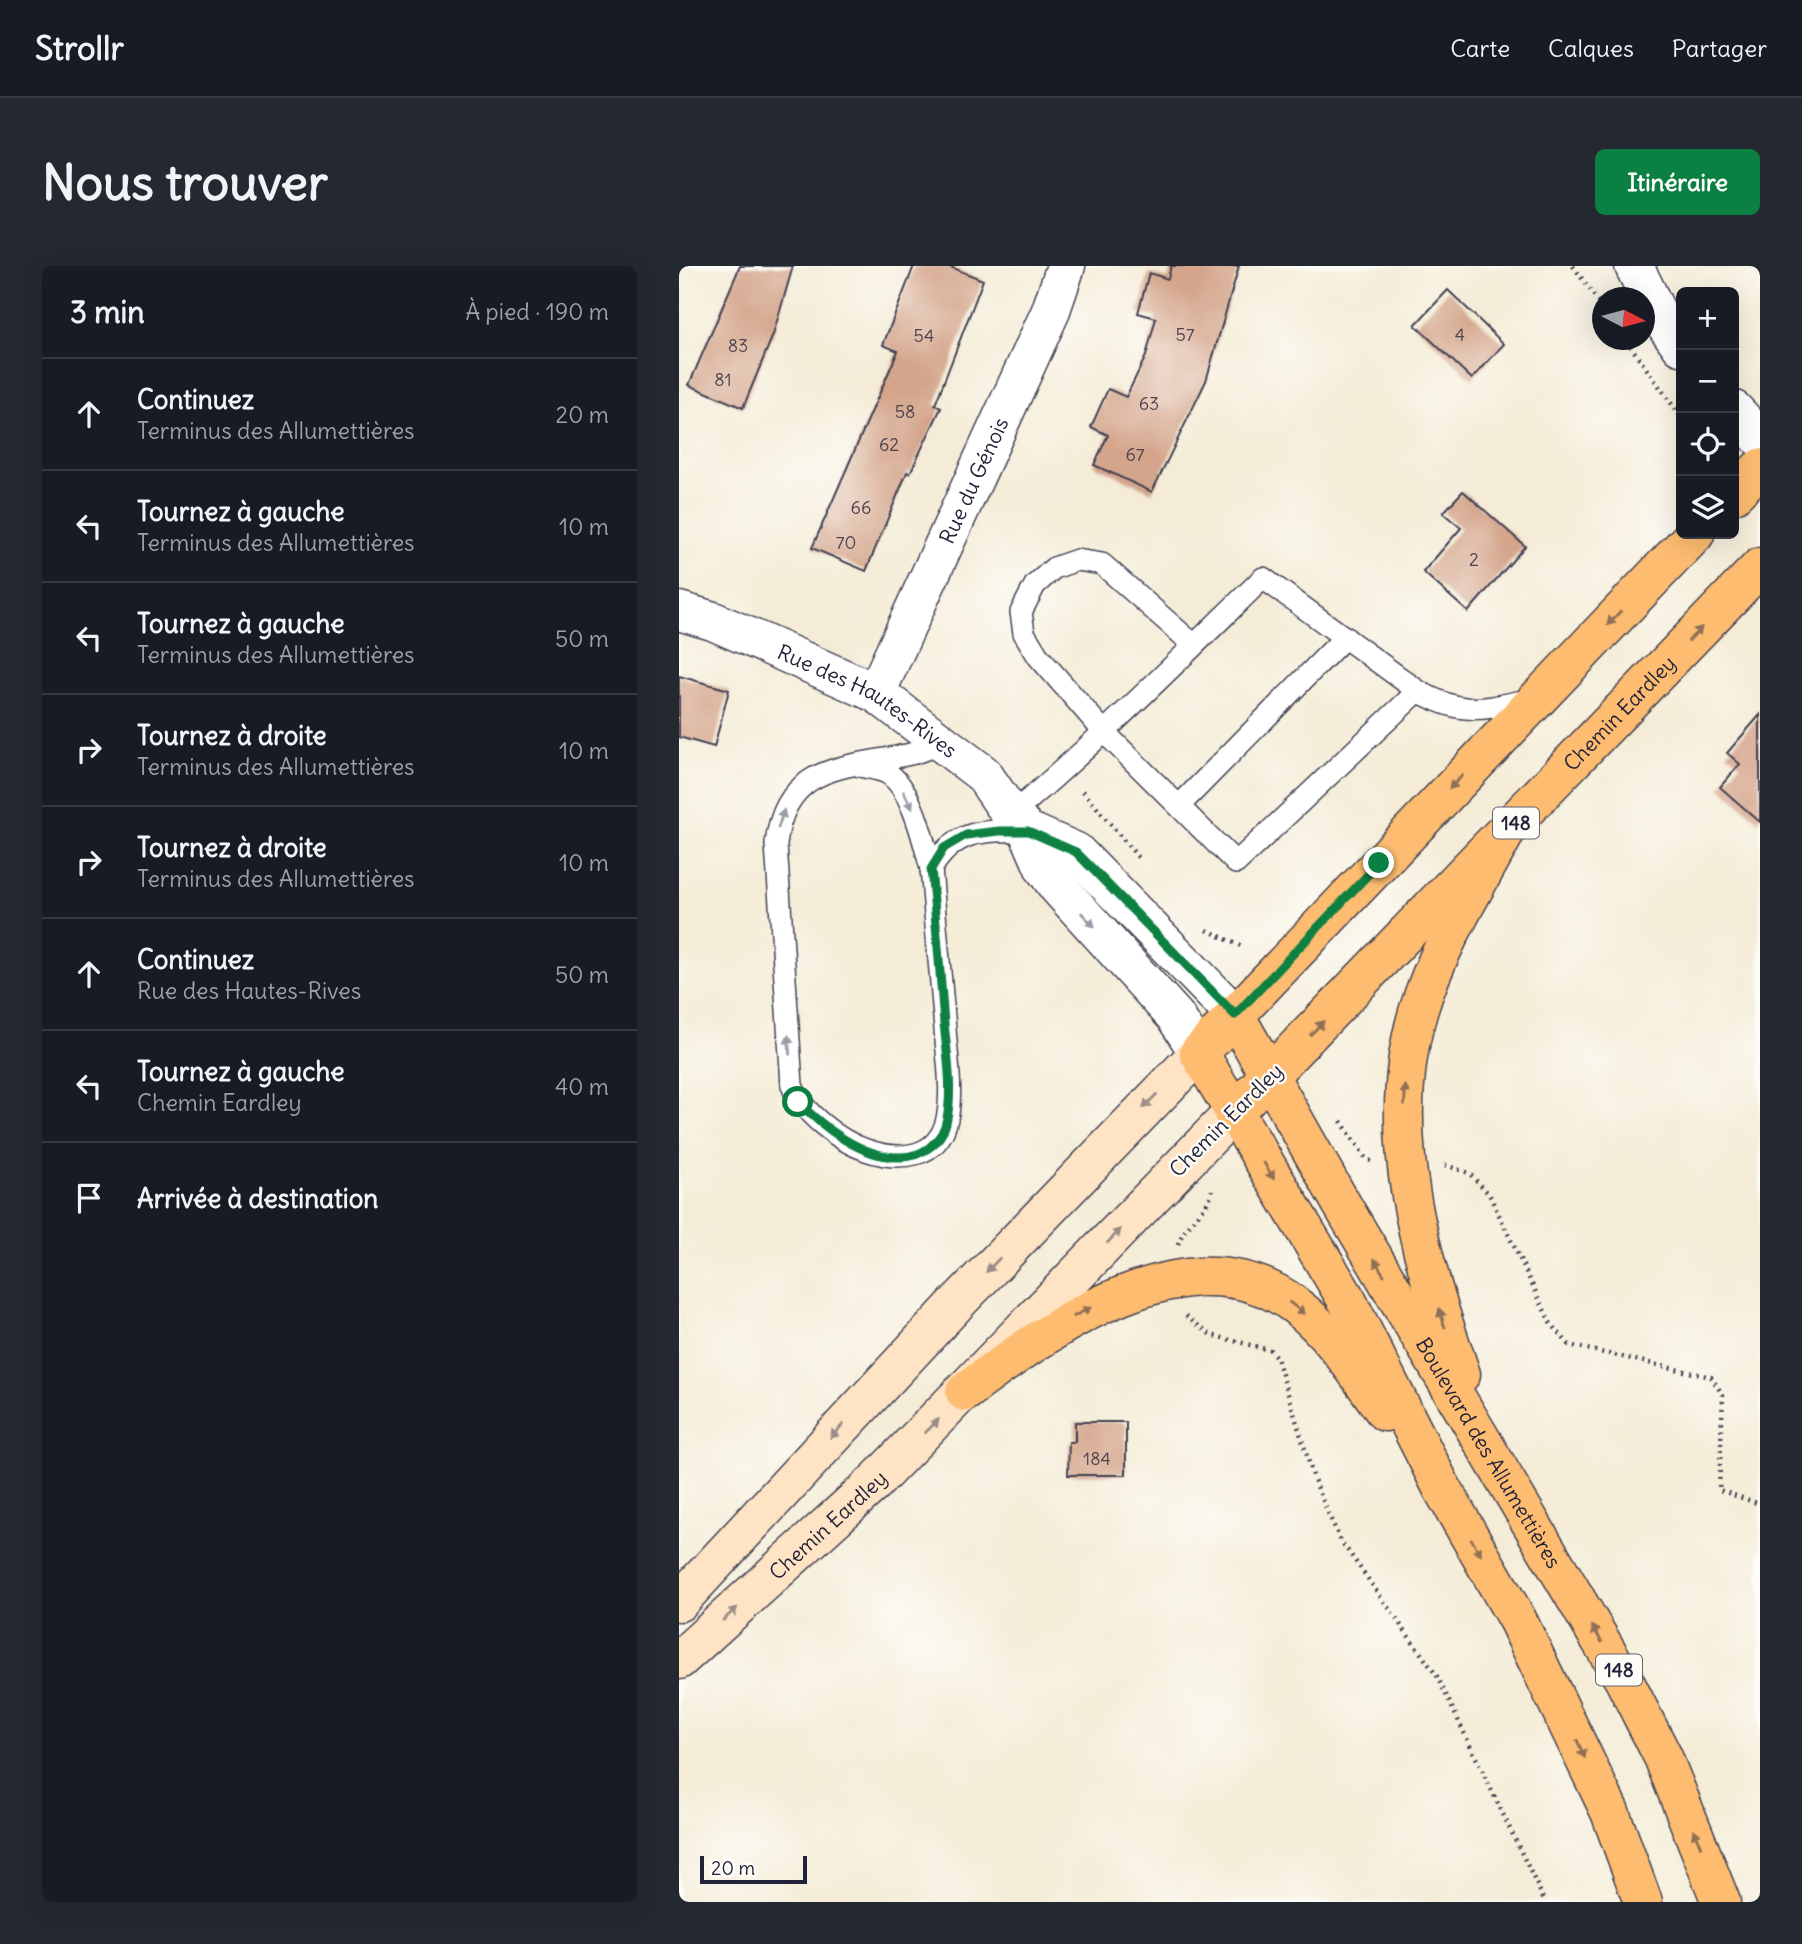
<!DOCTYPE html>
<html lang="fr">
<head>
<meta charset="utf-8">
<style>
	:root { --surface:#171b24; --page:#242831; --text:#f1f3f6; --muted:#9ea1a6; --line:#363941; --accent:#0b8043 }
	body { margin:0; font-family:Delius,sans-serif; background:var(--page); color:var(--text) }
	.controls { position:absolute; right:21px; top:21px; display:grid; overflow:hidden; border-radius:10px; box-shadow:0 7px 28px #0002 }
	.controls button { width:63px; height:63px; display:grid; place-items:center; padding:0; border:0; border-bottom:2px solid var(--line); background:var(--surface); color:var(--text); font:35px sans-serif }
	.compass { position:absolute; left:913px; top:21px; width:63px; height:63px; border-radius:50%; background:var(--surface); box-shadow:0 7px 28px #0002; rotate:96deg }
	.scale { position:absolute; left:21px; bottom:18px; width:107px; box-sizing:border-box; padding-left:7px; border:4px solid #22223b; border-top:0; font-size:19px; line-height:24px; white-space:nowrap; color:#22223b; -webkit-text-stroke:5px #fdfcf7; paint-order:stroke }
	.stop { position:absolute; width:21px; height:21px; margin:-16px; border:5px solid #0b8043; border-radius:50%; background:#fff }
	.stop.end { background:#0b8043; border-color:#fff; box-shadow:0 2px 7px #0008 }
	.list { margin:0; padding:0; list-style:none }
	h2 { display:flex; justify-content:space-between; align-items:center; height:91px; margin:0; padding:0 28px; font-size:30px }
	h2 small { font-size:23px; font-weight:400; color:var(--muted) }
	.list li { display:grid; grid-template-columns:46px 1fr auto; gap:21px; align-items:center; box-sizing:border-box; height:112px; padding:0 28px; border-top:2px solid var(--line) }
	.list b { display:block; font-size:26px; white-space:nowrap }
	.list p { margin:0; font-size:23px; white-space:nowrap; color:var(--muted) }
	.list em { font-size:23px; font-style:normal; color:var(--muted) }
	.icon { flex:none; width:38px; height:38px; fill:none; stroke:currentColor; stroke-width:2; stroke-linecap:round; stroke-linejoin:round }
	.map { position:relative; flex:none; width:1081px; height:1636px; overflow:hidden; border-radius:10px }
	header { display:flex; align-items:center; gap:42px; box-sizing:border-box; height:98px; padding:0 35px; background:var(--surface); border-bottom:2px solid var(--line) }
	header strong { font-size:33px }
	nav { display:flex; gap:38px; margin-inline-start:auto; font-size:24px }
	.intro { display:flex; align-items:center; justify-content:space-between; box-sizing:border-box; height:168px; padding:0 42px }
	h1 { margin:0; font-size:49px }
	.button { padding:18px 32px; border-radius:10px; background:var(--accent); color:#fff; font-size:24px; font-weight:700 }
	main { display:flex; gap:42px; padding:0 42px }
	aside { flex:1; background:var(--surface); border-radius:10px; box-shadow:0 7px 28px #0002 }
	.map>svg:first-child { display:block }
	.building { fill:#d4a58b }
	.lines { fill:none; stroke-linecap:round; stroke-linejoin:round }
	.service-casing { stroke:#424052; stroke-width:24 }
	.minor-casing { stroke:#424052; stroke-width:41 }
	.secondary-casing { stroke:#424052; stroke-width:41 }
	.primary-casing { stroke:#424052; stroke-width:41 }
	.trunk-casing { stroke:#424052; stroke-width:41 }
	.path { stroke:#424052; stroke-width:4.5; stroke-dasharray:2 5; stroke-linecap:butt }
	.service { stroke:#fff; stroke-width:21 }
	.minor { stroke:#fff; stroke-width:38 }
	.secondary { stroke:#fee4c5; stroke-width:38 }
	.primary { stroke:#fdbc6f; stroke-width:38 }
	.trunk { stroke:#fdbc6f; stroke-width:38 }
	.oneway { fill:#906f55 }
	.oneway2 { fill:#9c9ca7 }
	.oneway3 { fill:#9b8d87 }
	.route { stroke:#0b8043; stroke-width:9 }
	.labels { text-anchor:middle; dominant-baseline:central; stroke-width:5; stroke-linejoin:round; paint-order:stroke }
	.number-label { font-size:18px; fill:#4e434f }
	.shield { fill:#fdfcf7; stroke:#646373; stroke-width:2 }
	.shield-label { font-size:19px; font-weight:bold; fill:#22223b }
	.street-label { font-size:21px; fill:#22223b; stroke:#fdfcf7 }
</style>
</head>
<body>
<header>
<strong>Strollr</strong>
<nav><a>Carte</a><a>Calques</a><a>Partager</a></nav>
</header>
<div class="intro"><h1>Nous trouver</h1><a class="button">Itinéraire</a></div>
<main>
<aside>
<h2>3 min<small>À pied · 190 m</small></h2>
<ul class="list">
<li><svg class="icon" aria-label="ahead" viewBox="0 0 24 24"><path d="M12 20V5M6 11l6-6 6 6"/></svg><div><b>Continuez</b><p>Terminus des Allumettières</p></div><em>20 m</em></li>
<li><svg class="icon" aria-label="left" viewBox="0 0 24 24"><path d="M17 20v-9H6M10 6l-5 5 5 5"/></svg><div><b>Tournez à gauche</b><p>Terminus des Allumettières</p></div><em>10 m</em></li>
<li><svg class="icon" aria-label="left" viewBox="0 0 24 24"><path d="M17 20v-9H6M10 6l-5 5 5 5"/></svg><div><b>Tournez à gauche</b><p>Terminus des Allumettières</p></div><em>50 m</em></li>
<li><svg class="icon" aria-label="right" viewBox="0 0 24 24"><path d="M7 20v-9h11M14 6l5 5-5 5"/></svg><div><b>Tournez à droite</b><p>Terminus des Allumettières</p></div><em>10 m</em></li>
<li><svg class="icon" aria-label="right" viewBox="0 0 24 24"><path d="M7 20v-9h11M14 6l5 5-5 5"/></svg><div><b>Tournez à droite</b><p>Terminus des Allumettières</p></div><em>10 m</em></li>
<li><svg class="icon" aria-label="ahead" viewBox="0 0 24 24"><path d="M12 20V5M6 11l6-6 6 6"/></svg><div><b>Continuez</b><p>Rue des Hautes-Rives</p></div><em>50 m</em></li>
<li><svg class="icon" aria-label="left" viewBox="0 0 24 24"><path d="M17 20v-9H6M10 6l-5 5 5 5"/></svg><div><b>Tournez à gauche</b><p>Chemin Eardley</p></div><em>40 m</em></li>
<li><svg class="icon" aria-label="arrive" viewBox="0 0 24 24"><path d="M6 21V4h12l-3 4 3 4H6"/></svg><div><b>Arrivée à destination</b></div></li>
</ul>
</aside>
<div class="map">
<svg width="1081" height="1636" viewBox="0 0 1081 1636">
	<rect width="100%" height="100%" fill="#fdfcf7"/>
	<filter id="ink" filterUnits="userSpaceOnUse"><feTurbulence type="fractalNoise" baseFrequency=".0143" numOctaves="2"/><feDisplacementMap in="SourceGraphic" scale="14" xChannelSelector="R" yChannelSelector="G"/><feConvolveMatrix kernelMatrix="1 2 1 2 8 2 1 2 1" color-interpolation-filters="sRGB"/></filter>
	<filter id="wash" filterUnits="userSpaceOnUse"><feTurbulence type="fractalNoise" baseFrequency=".00686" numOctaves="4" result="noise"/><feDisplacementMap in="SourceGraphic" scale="28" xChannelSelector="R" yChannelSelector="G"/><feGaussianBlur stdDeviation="1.57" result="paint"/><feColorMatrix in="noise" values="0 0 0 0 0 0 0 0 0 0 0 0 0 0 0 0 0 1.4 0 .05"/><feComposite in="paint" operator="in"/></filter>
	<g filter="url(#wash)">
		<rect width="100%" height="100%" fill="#f4ecd7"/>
		<g id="blocks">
			<g class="building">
				<path d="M 61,0 L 114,0 L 94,69 L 64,142 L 10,119 Z"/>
				<path d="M 235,0 L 269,0 L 304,14 L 256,139 L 262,142 L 231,207 L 228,206 L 187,305 L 133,282 L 219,85 L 204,79 Z"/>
				<path d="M 492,0 L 560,0 L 527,115 L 473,226 L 415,199 L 429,169 L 412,161 L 429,123 L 447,131 L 467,90 L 477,52 L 459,47 L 470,7 L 489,13 Z"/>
				<path d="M 769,24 L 825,78 L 793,113 L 736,59 Z"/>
				<path d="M 784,225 L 846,280 L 789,346 L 744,306 L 782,262 L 764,247 Z"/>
				<path d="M 0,410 L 50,424 L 35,481 L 0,471 Z"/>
				<path d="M 1081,449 L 1081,556 L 1041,521 L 1061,498 L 1048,487 Z"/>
				<path d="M 396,1156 L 447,1156 L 447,1209 L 389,1209 L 390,1176 L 396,1176 Z"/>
			</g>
		</g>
	</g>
	<g filter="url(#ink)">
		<use href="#blocks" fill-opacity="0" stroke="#424052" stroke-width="2"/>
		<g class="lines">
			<defs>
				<g id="service">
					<path d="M 739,425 C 785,451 804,443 853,433"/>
					<path d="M 263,477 C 251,481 239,487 227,489 C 165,502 106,498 97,578 L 113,819 C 122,846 160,875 187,884 C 219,895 259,894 268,853 C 274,825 268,791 266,763 C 261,709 257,656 252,603 C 276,563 305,564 347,565"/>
					<path d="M 181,500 C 189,502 200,503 208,507 C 233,521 245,577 252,603"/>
					<path d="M 501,539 L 666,371"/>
					<path d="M 332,549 C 420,474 501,393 584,312 L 739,425 L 557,597 L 426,467 L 359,390 L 345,367 L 342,346 L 356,319 L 375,302 L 398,294 L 423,298 L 515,379"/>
				</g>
				<g id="minor">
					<path d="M 955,0 L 977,45 L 1002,80"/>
					<path d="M 1055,144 L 1081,172"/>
					<path id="s1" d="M 0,345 L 34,355 L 197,427 L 304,508 L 332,549 L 349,565 L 397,586 L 556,749"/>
					<path id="s2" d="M 197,427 L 371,47 L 387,0"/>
					<path d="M 349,565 L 365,602 L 378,620 L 496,750 L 520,787"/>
				</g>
				<g id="secondary">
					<path d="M 0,1336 L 277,1038 L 520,787"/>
					<path id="s3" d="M 0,1394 L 196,1216 L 554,847"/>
				</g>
				<g id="primary">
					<path d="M 1055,228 L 1081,202"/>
					<path d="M 520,787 L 1016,268"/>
					<path id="s4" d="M 554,847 L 1081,301"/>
				</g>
				<g id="trunk">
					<path id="s5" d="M 556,749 L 662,937 L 945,1414 L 984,1491 L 1042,1636"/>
					<path d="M 520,787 L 669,1036 L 763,1222 L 839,1355 L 931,1546 L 964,1636"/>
					<path d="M 782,1108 C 742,994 703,867 739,746 C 758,683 794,626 825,569"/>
					<path d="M 286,1126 C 370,1063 512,960 617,1040 C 653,1067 679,1109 706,1146"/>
				</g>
			</defs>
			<use href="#service" class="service-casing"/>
			<use href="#minor" class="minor-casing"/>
			<use href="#secondary" class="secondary-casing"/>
			<use href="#primary" class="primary-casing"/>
			<use href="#trunk" class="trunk-casing"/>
			<g class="path">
				<path d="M 894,0 L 924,42"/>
				<path d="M 947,74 L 1002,151"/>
				<path d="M 404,525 L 462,595"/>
				<path d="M 528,664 L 566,682"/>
				<path d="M 662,855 L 687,893 L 692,895"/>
				<path d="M 766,899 L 790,907 L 810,928 L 871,1056 L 890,1079 L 1032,1111 L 1044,1129 L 1040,1224 L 1081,1238"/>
				<path d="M 499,978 C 506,957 530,945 533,924"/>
				<path d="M 507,1050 L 532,1069 L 591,1084 L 598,1092 L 635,1213 L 649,1247 L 662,1275 L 758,1410 L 866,1636"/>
			</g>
			<use href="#service" class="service"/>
			<use href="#minor" class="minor"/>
			<use href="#secondary" class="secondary"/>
			<use href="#primary" class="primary"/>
			<use href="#trunk" class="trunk"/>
		</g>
		<defs><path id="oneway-solid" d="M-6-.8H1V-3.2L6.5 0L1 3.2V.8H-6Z" transform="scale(1.75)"/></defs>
		<g class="oneway">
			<use href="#oneway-solid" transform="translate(935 352) rotate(134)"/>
			<use href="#oneway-solid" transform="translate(1016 368) rotate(-46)"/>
			<use href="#oneway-solid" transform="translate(777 516) rotate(134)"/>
			<use href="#oneway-solid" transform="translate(638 762) rotate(-46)"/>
			<use href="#oneway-solid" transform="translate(726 829) rotate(-87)"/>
			<use href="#oneway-solid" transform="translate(590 905) rotate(59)"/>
			<use href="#oneway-solid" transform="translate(700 1001) rotate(-121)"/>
			<use href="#oneway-solid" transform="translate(618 1042) rotate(37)"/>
			<use href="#oneway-solid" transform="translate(403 1046) rotate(-28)"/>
			<use href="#oneway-solid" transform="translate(763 1052) rotate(-107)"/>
			<use href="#oneway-solid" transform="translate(797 1281) rotate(60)"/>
			<use href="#oneway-solid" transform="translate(918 1368) rotate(-121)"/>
			<use href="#oneway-solid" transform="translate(902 1483) rotate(66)"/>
			<use href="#oneway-solid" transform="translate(1018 1572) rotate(-113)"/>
		</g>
		<g class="oneway2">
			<use href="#oneway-solid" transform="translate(229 534) rotate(63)"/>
			<use href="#oneway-solid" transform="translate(102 553) rotate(-72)"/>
			<use href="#oneway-solid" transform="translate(409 654) rotate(47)"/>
			<use href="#oneway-solid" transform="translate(110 779) rotate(-94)"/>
		</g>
		<g class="oneway3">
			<use href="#oneway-solid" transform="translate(471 835) rotate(134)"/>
			<use href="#oneway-solid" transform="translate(435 970) rotate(-46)"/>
			<use href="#oneway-solid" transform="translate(314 999) rotate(134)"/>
			<use href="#oneway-solid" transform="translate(253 1160) rotate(-45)"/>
			<use href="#oneway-solid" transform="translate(158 1165) rotate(133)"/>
			<use href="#oneway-solid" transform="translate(51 1348) rotate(-42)"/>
		</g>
	</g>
	<g class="lines" filter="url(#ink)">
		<path class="route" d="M 119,836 C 144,861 182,891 219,891 C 242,892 264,877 268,852 C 274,822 268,788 265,757 C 261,705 257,654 252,603 L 265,582 L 287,569 L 320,565 L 349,565 L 397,586 L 556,749 L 700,597"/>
	</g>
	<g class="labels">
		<g class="number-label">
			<text x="506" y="68">57</text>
			<text x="781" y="68">4</text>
			<text x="245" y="69">54</text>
			<text x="59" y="79">83</text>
			<text x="44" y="113">81</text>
			<text x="470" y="137">63</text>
			<text x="226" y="145">58</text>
			<text x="210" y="178">62</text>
			<text x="456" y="188">67</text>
			<text x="182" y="241">66</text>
			<text x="167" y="276">70</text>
			<text x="795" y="293">2</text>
			<text x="418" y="1192">184</text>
		</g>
		<g class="shield">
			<rect x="814" y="541.5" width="46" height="31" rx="5"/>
			<rect x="917" y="1388.5" width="46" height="31" rx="5"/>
		</g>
		<g class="shield-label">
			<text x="837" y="557">148</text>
			<text x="940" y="1404">148</text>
		</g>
		<g class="street-label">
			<text stroke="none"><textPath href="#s2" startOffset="234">Rue du Génois</textPath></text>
			<text stroke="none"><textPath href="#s1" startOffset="210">Rue des Hautes-Rives</textPath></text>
			<text stroke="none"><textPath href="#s4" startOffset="556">Chemin Eardley</textPath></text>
			<text transform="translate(547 854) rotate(-45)">Chemin Eardley</text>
			<text stroke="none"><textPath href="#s5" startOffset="506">Boulevard des Allumettières</textPath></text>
			<text stroke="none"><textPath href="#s3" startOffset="201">Chemin Eardley</textPath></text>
		</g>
	</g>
</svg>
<div class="controls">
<button>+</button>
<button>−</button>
<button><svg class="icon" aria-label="locate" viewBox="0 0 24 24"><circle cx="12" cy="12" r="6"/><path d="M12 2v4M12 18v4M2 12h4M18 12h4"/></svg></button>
<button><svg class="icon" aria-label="layers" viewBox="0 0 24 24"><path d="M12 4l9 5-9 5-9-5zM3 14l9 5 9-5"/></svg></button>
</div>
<svg class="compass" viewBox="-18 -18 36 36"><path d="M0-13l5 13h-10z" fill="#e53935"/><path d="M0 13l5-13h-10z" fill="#9ea1a6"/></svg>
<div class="scale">20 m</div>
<div class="stop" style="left:119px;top:836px"></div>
<div class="stop end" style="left:700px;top:597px"></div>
</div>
</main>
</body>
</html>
